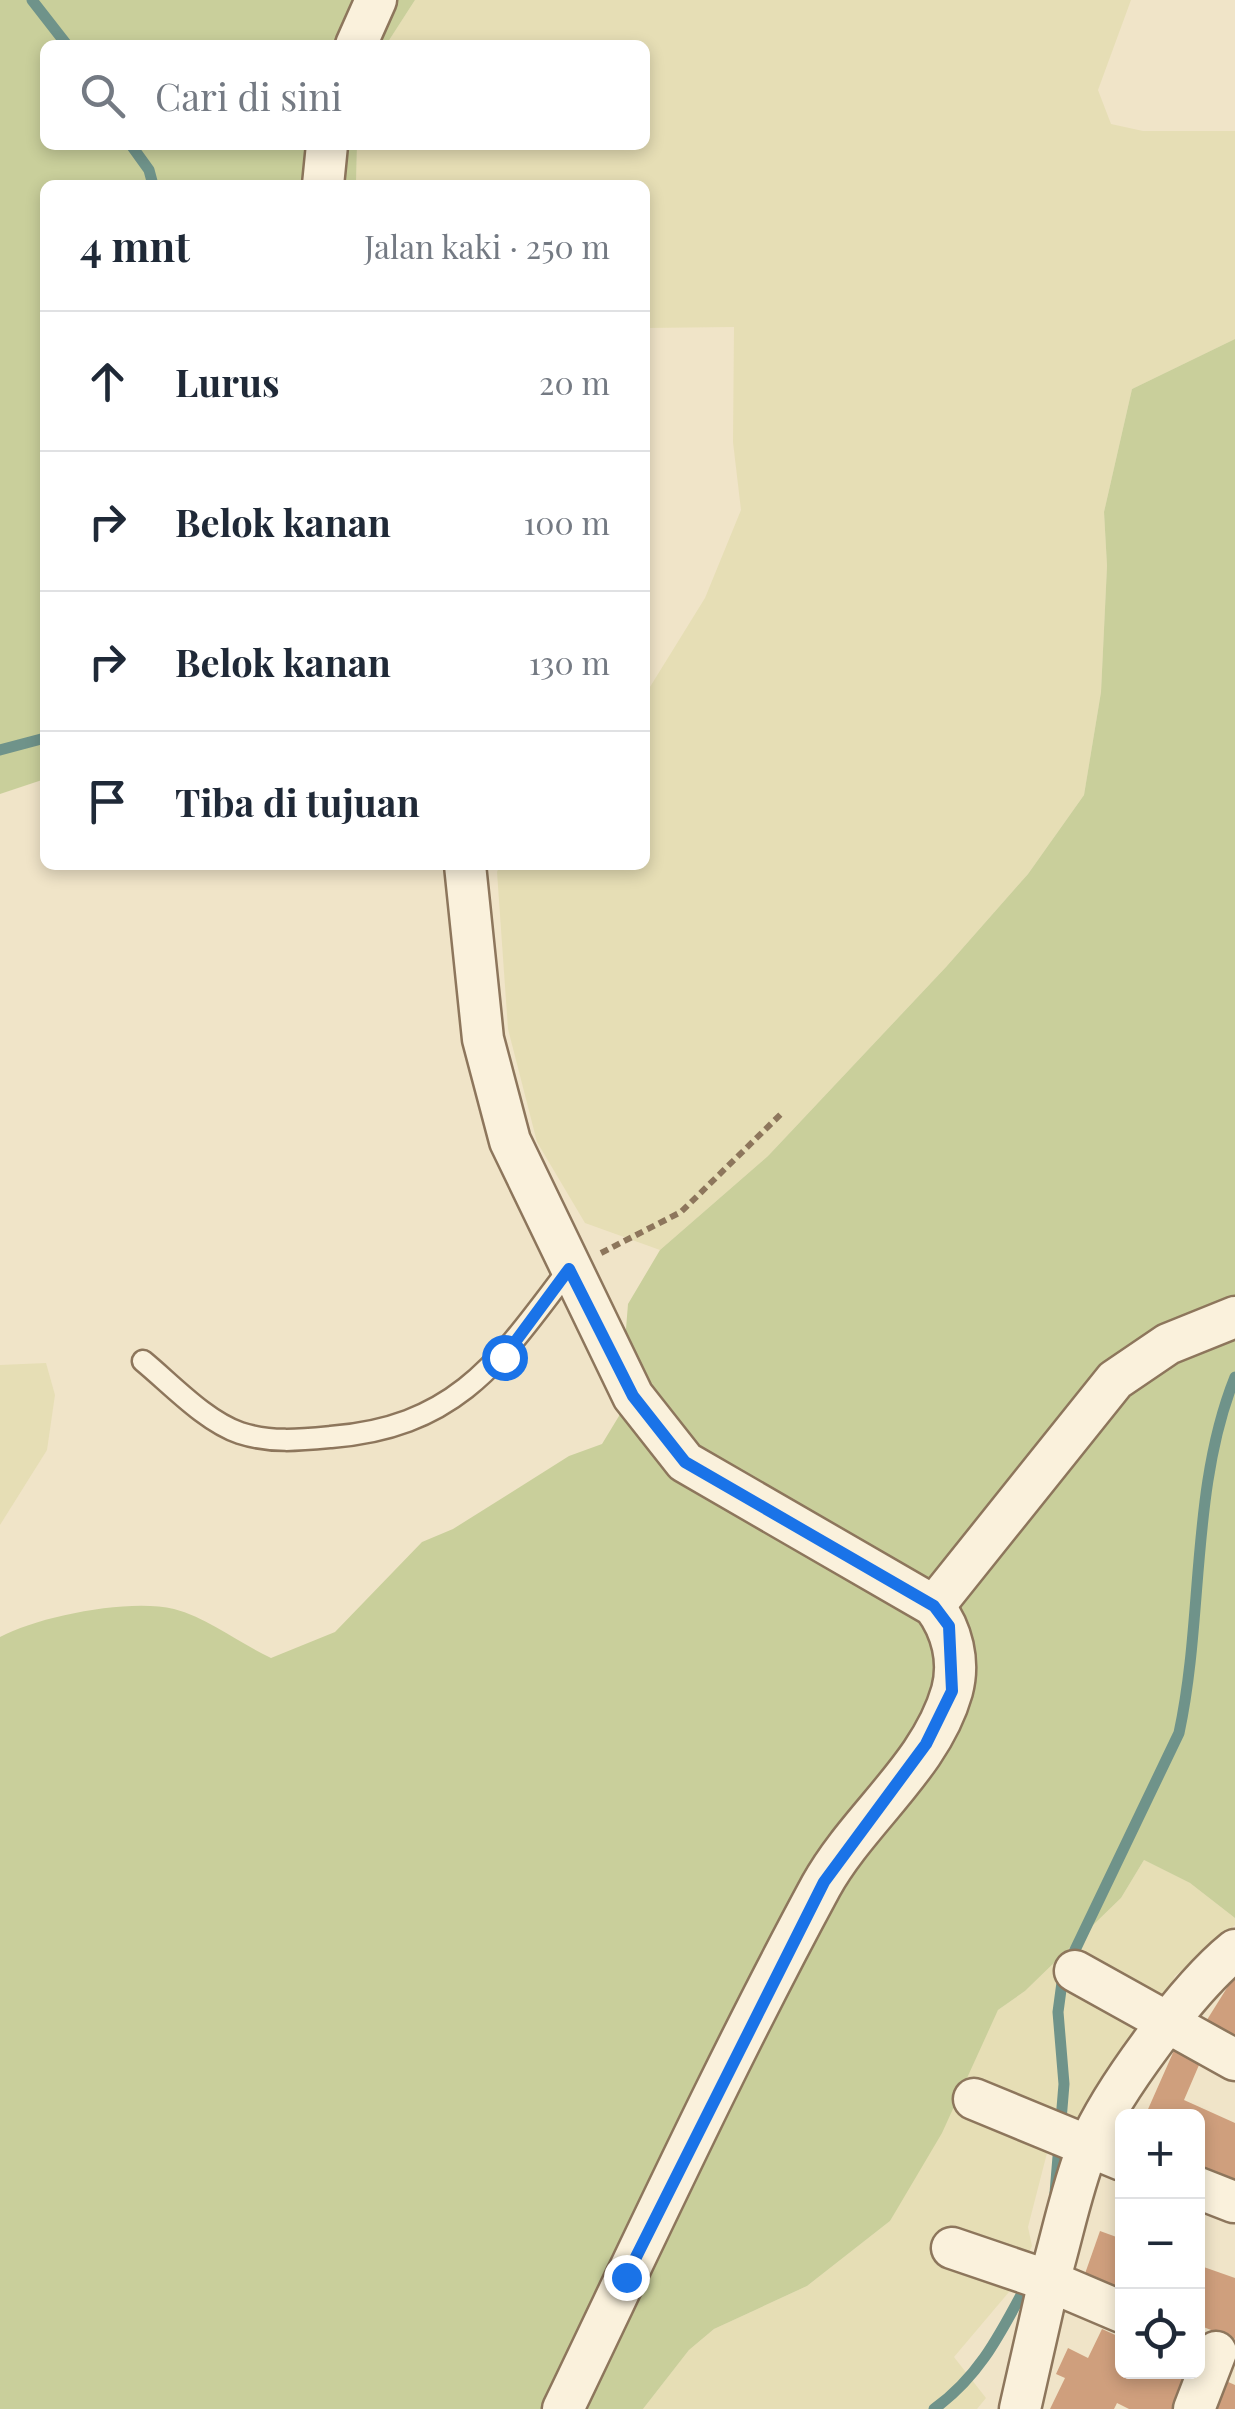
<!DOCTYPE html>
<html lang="id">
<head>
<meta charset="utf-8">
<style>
	:root { --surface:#fff; --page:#f2f2f3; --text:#1f2937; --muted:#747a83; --line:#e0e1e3 }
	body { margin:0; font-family:"Playfair Display",serif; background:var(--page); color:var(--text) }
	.controls { position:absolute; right:30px; bottom:30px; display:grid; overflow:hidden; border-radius:15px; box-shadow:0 5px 15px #0003 }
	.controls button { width:90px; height:90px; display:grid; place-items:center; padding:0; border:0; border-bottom:2px solid var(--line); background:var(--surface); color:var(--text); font:50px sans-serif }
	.stop { position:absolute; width:30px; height:30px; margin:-22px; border:8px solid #1a73e8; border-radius:50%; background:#fff }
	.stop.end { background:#1a73e8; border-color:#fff; box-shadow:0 2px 10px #0008 }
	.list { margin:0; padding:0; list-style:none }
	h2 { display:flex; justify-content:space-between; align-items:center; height:130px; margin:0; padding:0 40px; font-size:42px }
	h2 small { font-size:32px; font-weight:400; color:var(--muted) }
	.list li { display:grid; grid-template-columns:65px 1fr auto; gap:30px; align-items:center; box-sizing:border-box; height:140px; padding:0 40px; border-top:2px solid var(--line) }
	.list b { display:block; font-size:38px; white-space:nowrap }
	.list em { font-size:32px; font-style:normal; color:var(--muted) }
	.icon { flex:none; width:55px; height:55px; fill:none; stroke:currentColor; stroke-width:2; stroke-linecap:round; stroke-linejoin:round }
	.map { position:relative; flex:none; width:1235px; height:2409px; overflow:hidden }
	.search { position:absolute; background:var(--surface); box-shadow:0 5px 15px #0003; left:40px; top:40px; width:610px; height:110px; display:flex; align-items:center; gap:25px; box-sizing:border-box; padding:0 35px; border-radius:15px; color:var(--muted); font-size:38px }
	.panel { position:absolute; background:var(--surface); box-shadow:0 5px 15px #0003; left:40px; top:180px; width:610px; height:690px; border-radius:15px }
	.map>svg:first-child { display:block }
	.farmland { fill:#e6deb5 }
	.green { fill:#c9cf9b }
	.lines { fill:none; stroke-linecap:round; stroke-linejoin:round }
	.stream { stroke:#6f938a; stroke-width:11 }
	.building { fill:#cf9f7d }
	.service-casing { stroke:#8d765c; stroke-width:25 }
	.minor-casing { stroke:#8d765c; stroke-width:45 }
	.path { stroke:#8d765c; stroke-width:6; stroke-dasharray:8 5; stroke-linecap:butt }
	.service { stroke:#faf1dc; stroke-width:20 }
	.minor { stroke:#faf1dc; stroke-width:40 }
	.route { stroke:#1a73e8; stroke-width:12 }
</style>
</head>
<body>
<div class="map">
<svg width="1235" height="2409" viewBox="0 0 1235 2409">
	<rect width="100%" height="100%" fill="#f0e4c8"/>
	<g class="farmland">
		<path d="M 415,0 L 1131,0 L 1098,90 L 1111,124 L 1143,131 L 1235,131 L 1235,339 L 1132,389 L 1104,512 L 1107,566 L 1101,692 L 1084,795 L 1028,874 L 946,967 L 768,1156 L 660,1250 L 585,1223 L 537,1142 L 508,1029 L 497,872 L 500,865 L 645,865 L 645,695 L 705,598 L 741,510 L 733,442 L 734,327 L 645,328 L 645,185 L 356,185 L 357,145 L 645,145 L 645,45 L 386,45 Z"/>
		<path d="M 46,1363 L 55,1395 L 47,1450 L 0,1525 L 0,1365 Z"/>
		<path d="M 1144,1860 L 1190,1883 L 1235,1918 L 1235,1925 L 1175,1976 L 1145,2039 L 1075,2149 L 1047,2153 L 1028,2227 L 1032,2246 L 1009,2292 L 954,2357 L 986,2398 L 977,2409 L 643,2409 L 689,2350 L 714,2329 L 807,2286 L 890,2221 L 998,2010 L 1025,1991 L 1121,1898 Z"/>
	</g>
	<g class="green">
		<path d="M 0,0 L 415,0 L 386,45 L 45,45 L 45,145 L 357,145 L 356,185 L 45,185 L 45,779 L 0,794 Z"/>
		<path d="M 1235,339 L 1235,1918 L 1190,1883 L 1144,1860 L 1121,1898 L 1025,1991 L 998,2010 L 942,2133 L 890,2221 L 807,2286 L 714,2329 L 689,2350 L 643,2409 L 0,2409 L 0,1637 C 39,1616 130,1598 174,1609 C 208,1618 239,1643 271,1658 L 335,1632 L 422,1542 L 453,1529 L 569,1456 L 602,1444 L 619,1416 L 628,1304 L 660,1250 L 768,1156 L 946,967 L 1028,874 L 1084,795 L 1101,692 L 1107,566 L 1104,512 L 1132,389 Z"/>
	</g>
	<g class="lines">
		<g class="stream">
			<path d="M 32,0 L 67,45"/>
			<path d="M 131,145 L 149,170 L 153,185"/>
			<path d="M 0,750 L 45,738"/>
			<path d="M 1055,2193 L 1064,2084 L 1058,2012 L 1063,1975 L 1179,1733 C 1204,1617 1190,1489 1235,1377"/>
			<path d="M 934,2409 C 981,2375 1001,2332 1028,2282"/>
		</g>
	</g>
	<g class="building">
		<path d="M 1235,1975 L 1235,2042 L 1205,2023 Z"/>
		<path d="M 1176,2046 L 1202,2058 L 1184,2100 L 1235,2123 L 1235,2185 L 1198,2169 L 1198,2116 L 1145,2116 Z"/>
		<path d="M 1100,2231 L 1122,2239 L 1122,2300 L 1081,2285 Z"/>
		<path d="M 1198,2265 L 1235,2278 L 1235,2339 L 1198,2325 Z"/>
		<path d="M 1102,2329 L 1122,2338 L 1122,2372 L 1194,2372 L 1181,2409 L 1129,2409 L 1117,2403 L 1114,2409 L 1050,2409 L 1065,2378 L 1056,2374 L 1068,2348 L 1088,2358 Z"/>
		<path d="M 1226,2381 L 1235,2385 L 1235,2409 L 1214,2409 Z"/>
	</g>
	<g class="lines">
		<defs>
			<path id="service" d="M 143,1361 C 171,1384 205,1421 240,1433 C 271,1443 300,1440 331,1437 C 456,1427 499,1362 569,1269"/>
			<g id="minor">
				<path d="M 356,45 L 376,0"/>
				<path d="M 323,185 L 327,145"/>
				<path d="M 465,865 L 483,1039 L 510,1141 L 633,1396 L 685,1462 L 934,1606 C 952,1630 960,1661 952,1691 C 931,1766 858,1819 821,1886 C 729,2056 647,2234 563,2409"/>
				<path d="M 934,1606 L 1115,1380 L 1168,1344 L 1235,1317"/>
				<path d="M 1075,1971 L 1235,2060"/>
				<path d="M 974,2099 L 1122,2160"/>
				<path d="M 1198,2188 L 1234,2202"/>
				<path d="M 952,2248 L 1049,2281 L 1020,2409"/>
				<path d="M 1122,2312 L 1049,2281 C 1062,2238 1071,2189 1088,2147 C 1112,2091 1188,1988 1235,1950"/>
				<path d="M 1194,2409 L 1216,2352"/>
			</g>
		</defs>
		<use href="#service" class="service-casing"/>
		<use href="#minor" class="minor-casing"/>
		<path class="path" d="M 601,1253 L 681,1212 L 781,1114"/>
		<use href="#service" class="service"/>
		<use href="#minor" class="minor"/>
	</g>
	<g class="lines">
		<path class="route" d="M 504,1357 L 569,1269 L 633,1396 L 685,1462 L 934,1606 L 949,1626 L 952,1691 L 926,1744 L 824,1882 L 626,2277"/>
	</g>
</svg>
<div class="controls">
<button>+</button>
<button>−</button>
<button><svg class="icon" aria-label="locate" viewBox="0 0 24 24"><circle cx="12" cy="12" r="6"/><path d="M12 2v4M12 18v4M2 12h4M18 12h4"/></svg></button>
</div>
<div class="stop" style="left:504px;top:1357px"></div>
<div class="stop end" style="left:626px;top:2277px"></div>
<div class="search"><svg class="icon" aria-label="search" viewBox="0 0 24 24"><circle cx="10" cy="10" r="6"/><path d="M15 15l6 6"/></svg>Cari di sini</div>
<section class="panel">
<h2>4 mnt<small>Jalan kaki · 250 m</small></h2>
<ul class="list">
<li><svg class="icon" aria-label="ahead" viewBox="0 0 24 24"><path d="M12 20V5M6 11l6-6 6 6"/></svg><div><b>Lurus</b></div><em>20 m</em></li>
<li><svg class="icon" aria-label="right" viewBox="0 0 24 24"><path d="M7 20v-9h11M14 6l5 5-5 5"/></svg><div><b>Belok kanan</b></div><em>100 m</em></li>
<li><svg class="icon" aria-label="right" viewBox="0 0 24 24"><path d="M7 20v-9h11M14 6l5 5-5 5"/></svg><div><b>Belok kanan</b></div><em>130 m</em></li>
<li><svg class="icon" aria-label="arrive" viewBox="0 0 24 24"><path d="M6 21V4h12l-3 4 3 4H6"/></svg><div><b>Tiba di tujuan</b></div></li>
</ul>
</section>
</div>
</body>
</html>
